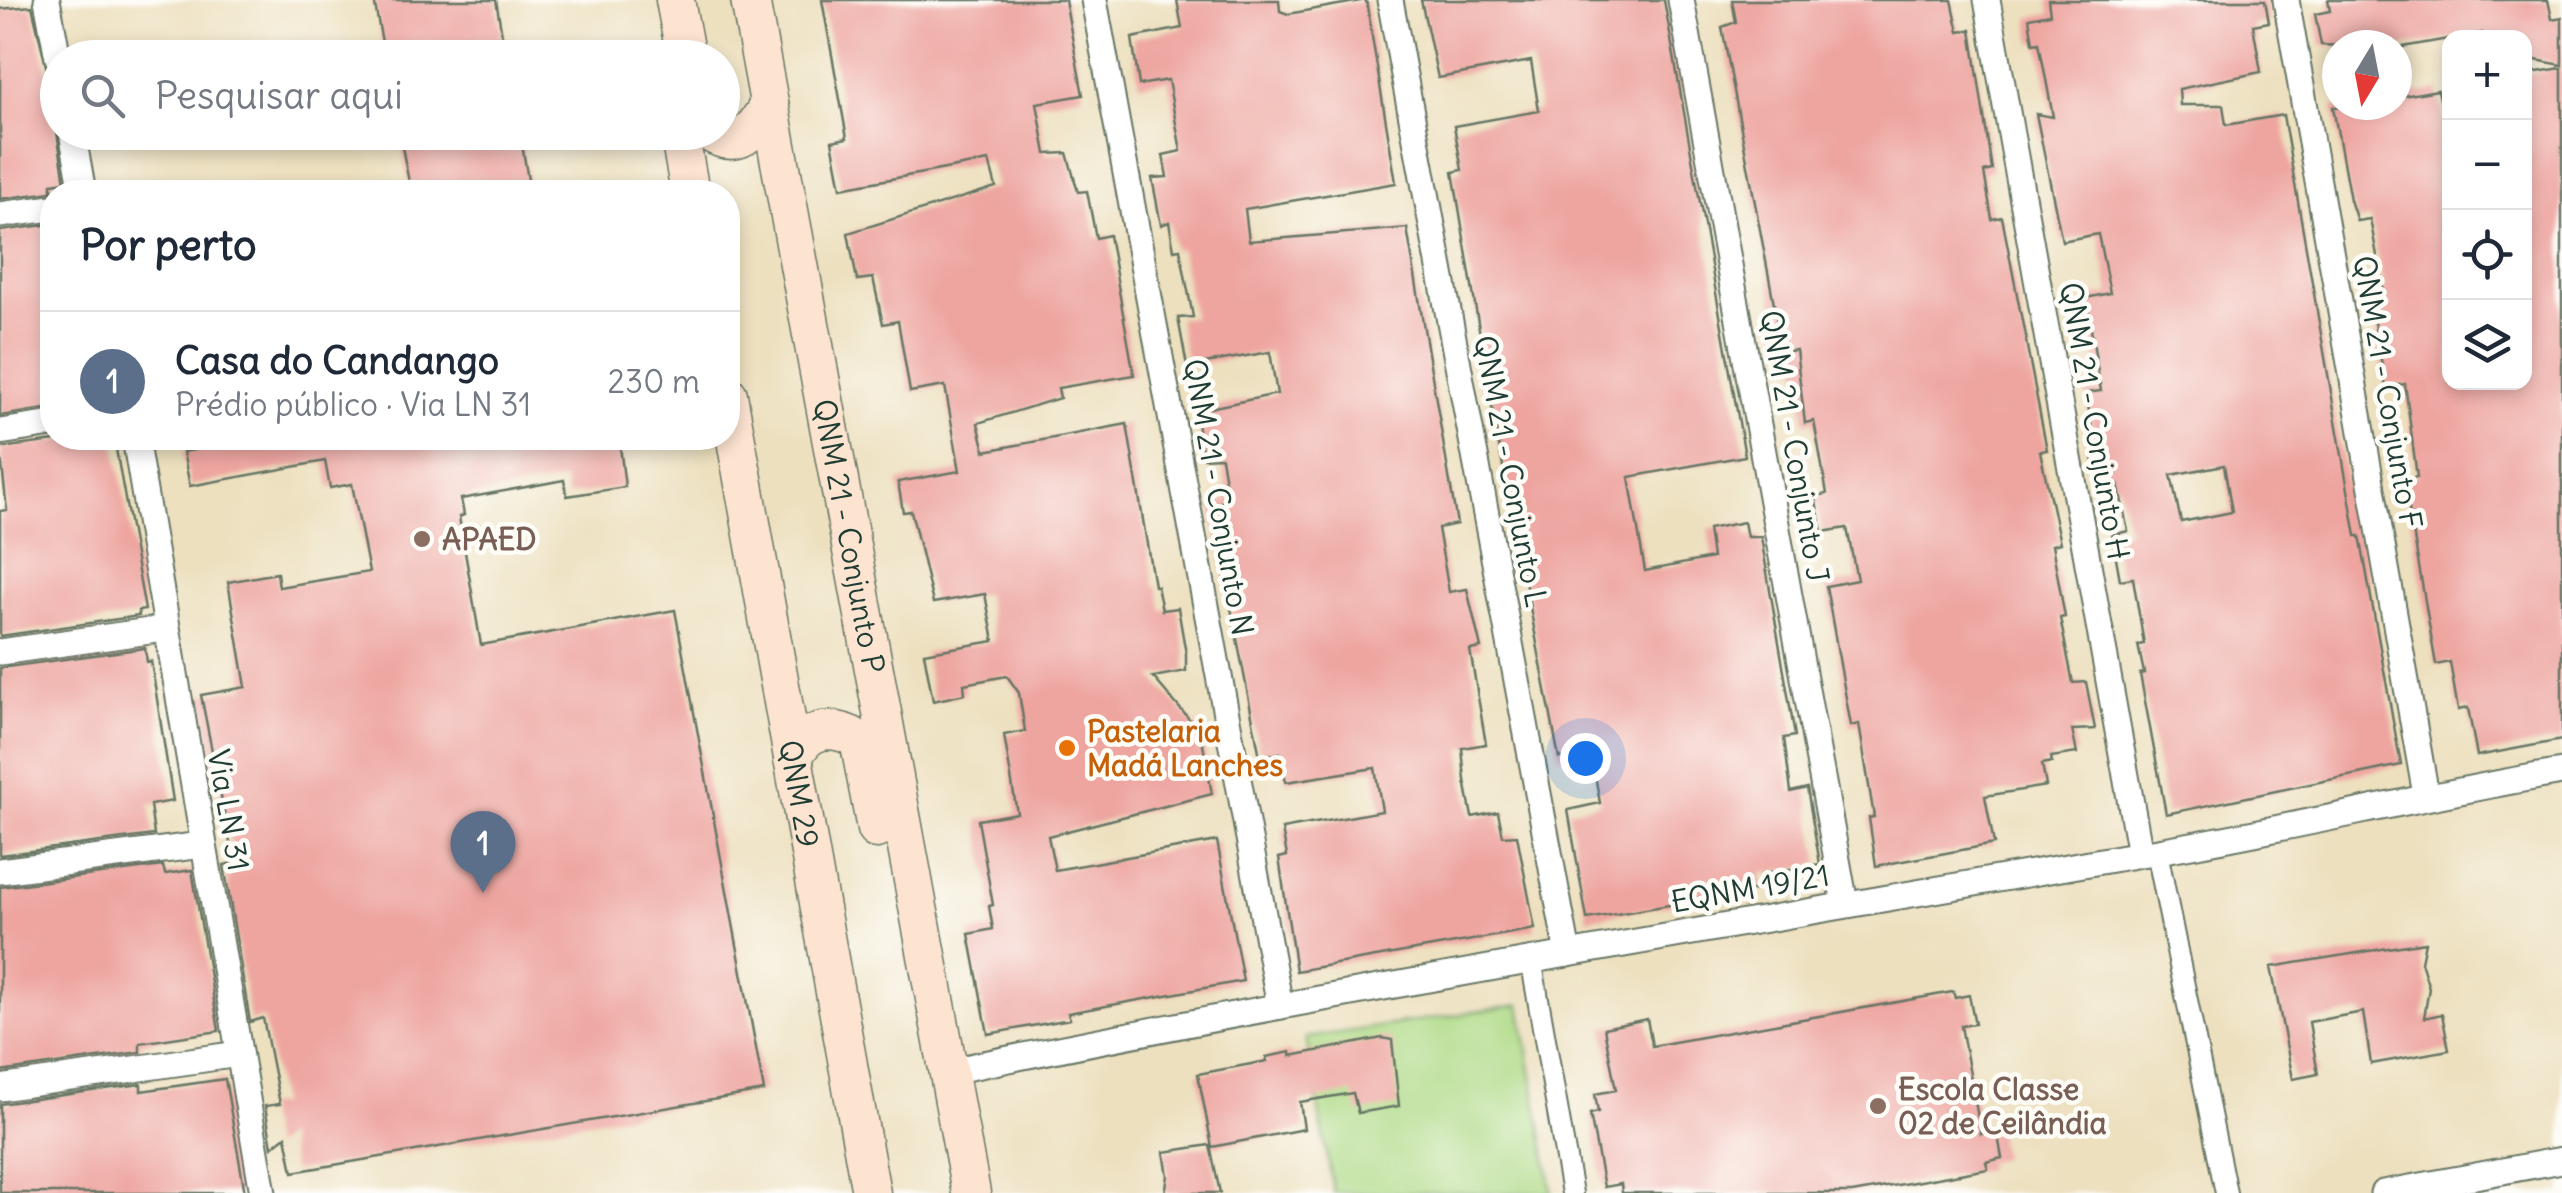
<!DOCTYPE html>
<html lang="pt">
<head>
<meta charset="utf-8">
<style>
	:root { --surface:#fff; --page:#f2f2f3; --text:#1f2937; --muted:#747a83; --line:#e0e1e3; --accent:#b5179e }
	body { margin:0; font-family:Delius,sans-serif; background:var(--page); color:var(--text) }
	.controls { position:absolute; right:30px; top:30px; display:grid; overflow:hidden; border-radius:20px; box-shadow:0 5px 15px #0003 }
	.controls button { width:90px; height:90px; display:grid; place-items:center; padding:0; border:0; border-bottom:2px solid var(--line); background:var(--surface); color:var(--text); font:50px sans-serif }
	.compass { position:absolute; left:2322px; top:30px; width:90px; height:90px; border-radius:50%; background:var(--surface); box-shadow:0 5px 15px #0003; rotate:190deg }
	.you { position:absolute; left:1585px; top:758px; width:35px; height:35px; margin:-25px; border:8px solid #fff; border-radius:50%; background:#1a73e8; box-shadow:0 0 0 15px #1a73e833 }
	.badge { display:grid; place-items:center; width:65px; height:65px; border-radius:50%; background:var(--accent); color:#fff; font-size:32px; font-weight:700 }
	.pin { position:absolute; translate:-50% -82px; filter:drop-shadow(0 2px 5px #0008) }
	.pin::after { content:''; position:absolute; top:52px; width:35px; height:30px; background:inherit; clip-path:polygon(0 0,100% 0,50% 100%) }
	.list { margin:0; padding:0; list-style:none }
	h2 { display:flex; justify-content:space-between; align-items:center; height:130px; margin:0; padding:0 40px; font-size:42px }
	h2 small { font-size:32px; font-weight:400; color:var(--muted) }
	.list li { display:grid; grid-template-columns:65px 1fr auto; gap:30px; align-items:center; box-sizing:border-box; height:140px; padding:0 40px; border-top:2px solid var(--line) }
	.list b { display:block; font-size:38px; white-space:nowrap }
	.list p { margin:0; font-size:32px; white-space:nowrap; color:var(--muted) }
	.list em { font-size:32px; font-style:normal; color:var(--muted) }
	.icon { flex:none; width:55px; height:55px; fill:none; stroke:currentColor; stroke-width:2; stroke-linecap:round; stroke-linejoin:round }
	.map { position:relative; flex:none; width:2562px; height:1193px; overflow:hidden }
	.search { position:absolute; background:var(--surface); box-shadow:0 5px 15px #0003; left:40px; top:40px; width:700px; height:110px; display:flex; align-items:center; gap:25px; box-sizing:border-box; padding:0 35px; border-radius:55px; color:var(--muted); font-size:38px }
	.panel { position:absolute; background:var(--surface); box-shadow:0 5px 15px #0003; left:40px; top:180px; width:700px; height:270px; border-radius:40px }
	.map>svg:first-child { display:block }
	.green { fill:#aeda86; stroke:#668c5d; stroke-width:2.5 }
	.building { fill:#eea5a0; fill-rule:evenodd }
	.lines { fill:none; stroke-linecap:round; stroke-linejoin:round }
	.pedestrian-casing { stroke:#677665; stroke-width:24 }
	.minor-casing { stroke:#677665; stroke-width:29 }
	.secondary-casing { stroke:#677665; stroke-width:41 }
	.pedestrian { stroke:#fff; stroke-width:20 }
	.minor { stroke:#fff; stroke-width:25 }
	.secondary { stroke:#fde4d1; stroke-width:38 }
	.education-dot { fill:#8d6e63; stroke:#fdfcf7; stroke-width:4 }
	.food-dot { fill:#e8710a; stroke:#fdfcf7; stroke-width:4 }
	.labels { text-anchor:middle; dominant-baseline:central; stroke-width:9; stroke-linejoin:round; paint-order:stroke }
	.street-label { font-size:30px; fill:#1f3d34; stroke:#fdfcf7 }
	.education-label { font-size:30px; font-weight:bold; fill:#785e54; stroke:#fdfcf7; text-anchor:start }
	.food-label { font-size:30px; font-weight:bold; fill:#c56008; stroke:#fdfcf7; text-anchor:start }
</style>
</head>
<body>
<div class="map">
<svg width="2562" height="1193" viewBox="0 0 2562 1193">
	<rect width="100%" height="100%" fill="#fdfcf7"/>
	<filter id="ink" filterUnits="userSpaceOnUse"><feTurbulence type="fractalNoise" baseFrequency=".01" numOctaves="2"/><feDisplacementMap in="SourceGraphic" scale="20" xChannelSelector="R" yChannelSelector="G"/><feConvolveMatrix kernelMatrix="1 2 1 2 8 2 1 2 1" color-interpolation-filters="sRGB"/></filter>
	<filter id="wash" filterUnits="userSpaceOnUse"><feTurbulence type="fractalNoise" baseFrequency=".0048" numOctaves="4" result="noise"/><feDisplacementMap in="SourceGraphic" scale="40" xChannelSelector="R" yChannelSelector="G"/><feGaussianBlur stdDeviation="2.25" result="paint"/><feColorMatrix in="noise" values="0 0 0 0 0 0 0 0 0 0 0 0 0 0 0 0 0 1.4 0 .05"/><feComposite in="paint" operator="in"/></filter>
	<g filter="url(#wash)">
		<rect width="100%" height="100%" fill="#ede0bf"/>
		<path class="green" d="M 1520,1005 L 1552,1193 L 1334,1193 L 1306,1038 Z"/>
		<g id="blocks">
			<g class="building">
				<path d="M 374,0 L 496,0 L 506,58 L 385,58 Z"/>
				<path d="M 822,0 L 1065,0 L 1083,95 L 1037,103 L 1046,154 L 1067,153 L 1078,192 L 1087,191 L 1096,238 L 1109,235 L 1134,375 L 1058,388 L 1060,398 L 978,423 L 985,451 L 1127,424 L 1154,586 L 1157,586 L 1162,610 L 1178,608 L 1186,654 L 1186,671 L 1153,677 L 1201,733 L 1212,794 L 1048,836 L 1055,870 L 1217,841 L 1243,981 L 1068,1013 L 1070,1019 L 988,1034 L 969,934 L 993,929 L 989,906 L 993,905 L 978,820 L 1017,813 L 1004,735 L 1025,731 L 1019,693 L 1007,676 L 964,684 L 965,694 L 933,701 L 924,653 L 994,641 L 985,594 L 933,603 L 911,511 L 903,512 L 898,482 L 960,471 L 945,386 L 910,392 L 898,321 L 883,324 L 873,278 L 857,280 L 848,233 L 996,187 L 989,161 L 841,188 L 832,141 L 847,138 Z"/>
				<path d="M 1177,0 L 1279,0 L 1280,11 L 1288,14 L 1366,0 L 1396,183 L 1245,209 L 1249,241 L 1407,228 L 1457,524 L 1438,528 L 1449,592 L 1467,589 L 1481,648 L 1470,650 L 1486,744 L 1462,748 L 1465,780 L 1472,817 L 1498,812 L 1503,836 L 1517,835 L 1535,929 L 1296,971 L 1279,858 L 1287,856 L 1282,829 L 1382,811 L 1375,768 L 1286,782 L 1280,753 L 1260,757 L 1211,505 L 1228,500 L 1221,457 L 1203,458 L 1195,411 L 1277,394 L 1270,352 L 1187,366 L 1178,318 L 1193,317 L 1180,249 L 1174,250 L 1169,222 L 1161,225 L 1152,178 L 1167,177 L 1163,155 L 1181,151 L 1168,80 L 1139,85 L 1132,38 L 1182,28 Z"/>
				<path d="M 1421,0 L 1664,0 L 1745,456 L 1629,477 L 1645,571 L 1712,558 L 1708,529 L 1744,522 L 1747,537 L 1761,537 L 1795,736 L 1784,738 L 1791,792 L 1807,788 L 1820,864 L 1762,874 L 1763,889 L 1587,919 L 1568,810 L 1600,803 L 1591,753 L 1559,758 L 1495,425 L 1453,172 L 1462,170 L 1454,126 L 1539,111 L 1531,61 L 1438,78 Z"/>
				<path d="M 1732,0 L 1952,0 L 1959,32 L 1971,30 L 1992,170 L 1984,172 L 1992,219 L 2002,217 L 2047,450 L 2040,451 L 2060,543 L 2052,545 L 2065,617 L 2060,618 L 2073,683 L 2086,682 L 2095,729 L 2072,730 L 2077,753 L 2051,757 L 2052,762 L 2042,764 L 2046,786 L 1985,796 L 1994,844 L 1876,866 L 1869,818 L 1874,817 L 1859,724 L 1851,726 L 1826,586 L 1857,580 L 1847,528 L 1822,532 L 1815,496 L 1827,494 L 1814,421 L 1805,423 L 1796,350 L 1783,352 L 1722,27 L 1736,22 Z"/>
				<path d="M 2048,0 L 2265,0 L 2269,22 L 2253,25 L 2261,72 L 2179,89 L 2180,105 L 2223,105 L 2226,125 L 2283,115 L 2356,536 L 2360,536 L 2401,765 L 2166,814 L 2140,674 L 2144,673 L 2138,645 L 2144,644 L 2133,578 L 2120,580 L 2112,535 L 2128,531 L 2118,484 L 2098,489 L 2090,442 L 2094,441 L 2086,393 L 2101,391 L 2086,298 L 2110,293 L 2098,234 L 2062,241 L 2036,114 L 2053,117 L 2039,42 L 2033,43 L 2029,18 L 2050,14 ZM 2224,465 L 2232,512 L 2181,522 L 2171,475 Z"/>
				<path d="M 2328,0 L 2548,0 L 2552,19 L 2562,17 L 2562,65 L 2524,58 L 2524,38 L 2482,38 L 2482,33 L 2397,48 L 2321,45 L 2315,14 L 2330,11 Z"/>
				<path d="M 32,6 L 47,70 L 65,182 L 52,184 L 52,192 L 0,199 L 0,9 Z"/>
				<path d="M 2562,68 L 2562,740 L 2477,756 L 2468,708 L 2458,710 L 2450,662 L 2436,665 L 2404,479 L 2417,477 L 2405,384 L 2386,387 L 2369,295 L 2384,292 L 2370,219 L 2357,221 L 2350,200 L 2333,107 L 2397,105 L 2397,97 L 2438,90 L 2450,145 L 2450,382 L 2524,382 L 2524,74 Z"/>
				<path d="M 399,132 L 520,132 L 530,192 L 411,192 Z"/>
				<path d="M 52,224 L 52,408 L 0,416 L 0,231 Z"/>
				<path d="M 78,438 L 114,438 L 145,610 L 138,611 L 139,616 L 0,636 L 0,511 L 7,510 L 0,448 Z"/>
				<path d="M 262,438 L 619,438 L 625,487 L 567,496 L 564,480 L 461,499 L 464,515 L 459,517 L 481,645 L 675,610 L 764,1091 L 293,1172 L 286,1136 L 272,1147 L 265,1106 L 280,1104 L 263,1018 L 250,1022 L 224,865 L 234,863 L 201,695 L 246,687 L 228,582 L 277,573 L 279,587 L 369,572 L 352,484 L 330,488 L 325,461 L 190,486 L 183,452 Z"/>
				<path d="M 145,648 L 147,662 L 151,661 L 173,801 L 150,805 L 154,835 L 0,855 L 0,668 Z"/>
				<path d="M 163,866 L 165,874 L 192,870 L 219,1031 L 140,1043 L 140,1052 L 0,1072 L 0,887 Z"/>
				<path d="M 2425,942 L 2421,962 L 2429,988 L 2424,1018 L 2442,1014 L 2449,1050 L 2371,1064 L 2363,1012 L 2309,1022 L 2318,1074 L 2293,1079 L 2271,967 Z"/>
				<path d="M 1953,992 L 1955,998 L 1969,995 L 1975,1024 L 1961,1026 L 1981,1134 L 1997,1130 L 2002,1158 L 1986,1162 L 1988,1169 L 1852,1193 L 1622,1193 L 1621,1184 L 1604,1187 L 1590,1114 L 1598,1112 L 1595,1094 L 1616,1090 L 1604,1028 L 1647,1019 L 1652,1046 Z"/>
				<path d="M 1382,1038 L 1392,1040 L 1399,1106 L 1358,1113 L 1353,1093 L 1300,1102 L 1304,1129 L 1212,1147 L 1198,1074 L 1267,1061 L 1266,1057 L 1291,1052 L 1291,1056 Z"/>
				<path d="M 225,1079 L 245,1193 L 0,1193 L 0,1104 L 141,1084 L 141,1091 Z"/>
				<path d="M 1210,1145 L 1220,1193 L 1165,1193 L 1168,1176 L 1164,1152 Z"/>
			</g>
		</g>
	</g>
	<g filter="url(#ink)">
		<use href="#blocks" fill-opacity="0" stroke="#677665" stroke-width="2.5"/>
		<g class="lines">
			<defs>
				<g id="pedestrian">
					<path d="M 2157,852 L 2226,1193"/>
					<path d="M 1531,959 L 1572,1193"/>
				</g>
				<g id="minor">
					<path d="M 47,0 L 58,58"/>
					<path d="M 1094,0 L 1280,1006"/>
					<path d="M 1390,0 L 1568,954"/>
					<path d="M 1681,0 L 1845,904"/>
					<path d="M 1987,0 L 2140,854"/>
					<path d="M 2286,0 L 2426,795"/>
					<path d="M 72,132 L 83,192"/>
					<path d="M 0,215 L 52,208"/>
					<path d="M 0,432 L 52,424"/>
					<path d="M 135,438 L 263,1193"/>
					<path d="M 0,652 L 164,629"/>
					<path d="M 0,871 L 202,845"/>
					<path d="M 950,1071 C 1351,988 1755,922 2158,851 C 2293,828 2426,795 2562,772"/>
					<path d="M 0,1088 L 239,1054"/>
					<path d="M 2383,1193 L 2562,1160"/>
				</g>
				<g id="secondary">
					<path d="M 675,0 L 686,58"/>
					<path id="s1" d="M 750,0 L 971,1193"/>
					<path d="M 679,132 L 690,192"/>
					<path d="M 709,132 C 738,151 754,132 768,106"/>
					<path id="s2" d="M 728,395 L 871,1193"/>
					<path d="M 793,759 C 805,728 831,723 859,740 L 876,829"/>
				</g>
			</defs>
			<use href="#pedestrian" class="pedestrian-casing"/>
			<use href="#minor" class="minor-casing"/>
			<use href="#secondary" class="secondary-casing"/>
			<use href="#pedestrian" class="pedestrian"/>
			<use href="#minor" class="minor"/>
			<use href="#secondary" class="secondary"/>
		</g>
	</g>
	<g class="education-dot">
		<circle cx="422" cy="539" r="10"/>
		<circle cx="1878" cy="1106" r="10"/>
	</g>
	<circle class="food-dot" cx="1067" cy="748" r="10"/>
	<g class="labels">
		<g class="street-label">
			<text transform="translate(2388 392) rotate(80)">QNM 21 - Conjunto F</text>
			<text transform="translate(2095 421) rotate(80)">QNM 21 - Conjunto H</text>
			<text transform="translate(1795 446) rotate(80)">QNM 21 - Conjunto J</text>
			<text transform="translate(1511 471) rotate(79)">QNM 21 - Conjunto L</text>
			<text transform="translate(1219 497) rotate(80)">QNM 21 - Conjunto N</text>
			<text stroke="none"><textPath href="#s1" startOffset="545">QNM 21 - Conjunto P</textPath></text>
			<text stroke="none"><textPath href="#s2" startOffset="405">QNM 29</textPath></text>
			<text transform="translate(229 810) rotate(80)">Via LN 31</text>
			<text transform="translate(1750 888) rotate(-10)">EQNM 19/21</text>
		</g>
		<g class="education-label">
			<text x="442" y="539">APAED</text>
			<text x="1898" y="1089">Escola Classe<tspan x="1898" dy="34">02 de Ceilândia</tspan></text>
		</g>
		<g class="food-label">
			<text x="1087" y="731">Pastelaria<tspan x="1087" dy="34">Madá Lanches</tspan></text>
		</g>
	</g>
</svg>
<div class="controls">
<button>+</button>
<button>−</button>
<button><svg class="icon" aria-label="locate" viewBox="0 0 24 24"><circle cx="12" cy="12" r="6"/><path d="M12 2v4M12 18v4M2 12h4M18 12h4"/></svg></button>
<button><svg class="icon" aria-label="layers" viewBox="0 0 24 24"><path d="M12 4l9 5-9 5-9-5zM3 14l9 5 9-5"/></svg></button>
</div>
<svg class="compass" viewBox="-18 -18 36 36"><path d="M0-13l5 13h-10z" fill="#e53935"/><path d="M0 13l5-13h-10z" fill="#747a83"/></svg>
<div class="you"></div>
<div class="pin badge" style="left:483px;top:893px;background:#5c6f8a">1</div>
<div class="search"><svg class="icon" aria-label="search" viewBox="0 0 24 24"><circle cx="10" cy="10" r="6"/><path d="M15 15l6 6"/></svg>Pesquisar aqui</div>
<section class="panel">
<h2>Por perto<small></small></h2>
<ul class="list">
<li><span class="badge" style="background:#5c6f8a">1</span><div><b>Casa do Candango</b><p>Prédio público · Via LN 31</p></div><em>230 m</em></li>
</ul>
</section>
</div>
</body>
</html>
